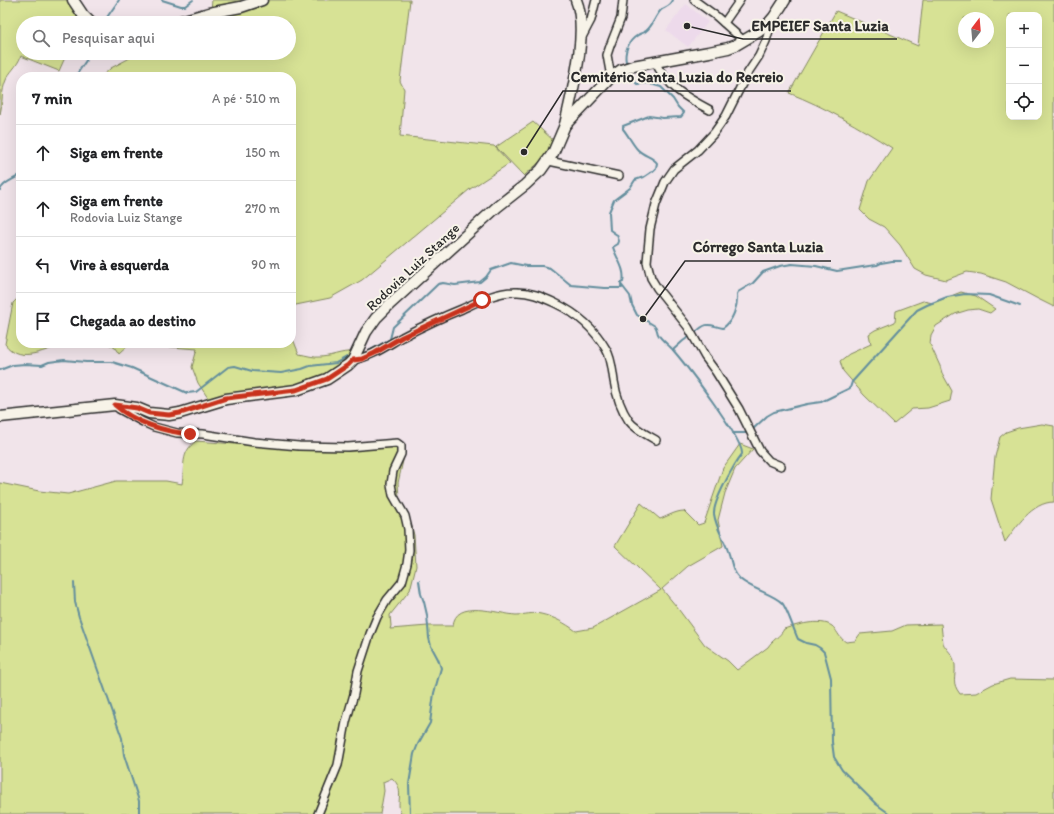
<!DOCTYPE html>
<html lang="pt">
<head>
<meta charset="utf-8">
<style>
	:root { --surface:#fff; --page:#f2f2f2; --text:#202124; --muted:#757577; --line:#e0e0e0 }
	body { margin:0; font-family:Itim,sans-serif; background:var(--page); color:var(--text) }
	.controls { position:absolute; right:12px; top:12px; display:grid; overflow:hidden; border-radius:8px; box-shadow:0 4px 16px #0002 }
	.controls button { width:36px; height:36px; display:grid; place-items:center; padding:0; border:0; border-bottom:1px solid var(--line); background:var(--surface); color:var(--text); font:20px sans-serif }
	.compass { position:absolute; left:958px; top:12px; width:36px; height:36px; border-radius:50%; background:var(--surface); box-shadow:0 4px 16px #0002; rotate:16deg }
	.stop { position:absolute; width:12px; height:12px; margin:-9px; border:3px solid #c8321e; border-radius:50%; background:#fff }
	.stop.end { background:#c8321e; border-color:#fff; box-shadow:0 1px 4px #0008 }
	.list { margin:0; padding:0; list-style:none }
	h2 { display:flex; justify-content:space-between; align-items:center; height:52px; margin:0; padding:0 16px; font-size:17px }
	h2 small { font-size:13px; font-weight:400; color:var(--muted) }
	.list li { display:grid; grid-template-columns:26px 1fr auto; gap:12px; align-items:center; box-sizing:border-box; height:56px; padding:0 16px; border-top:1px solid var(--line) }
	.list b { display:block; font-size:15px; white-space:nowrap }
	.list p { margin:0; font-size:13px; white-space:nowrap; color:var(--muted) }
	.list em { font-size:13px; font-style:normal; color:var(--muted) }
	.icon { flex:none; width:22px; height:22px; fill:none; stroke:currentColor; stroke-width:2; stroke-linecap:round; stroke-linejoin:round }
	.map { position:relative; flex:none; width:1054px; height:814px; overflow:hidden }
	.search { position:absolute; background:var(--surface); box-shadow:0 4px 16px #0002; left:16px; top:16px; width:280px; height:44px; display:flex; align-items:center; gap:10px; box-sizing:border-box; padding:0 14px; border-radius:22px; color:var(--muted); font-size:15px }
	.panel { position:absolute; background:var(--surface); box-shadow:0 4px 16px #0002; left:16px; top:72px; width:280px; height:276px; border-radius:16px }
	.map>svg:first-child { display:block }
	.built { fill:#eddaeb }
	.green { fill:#d7e295; stroke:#818660; fill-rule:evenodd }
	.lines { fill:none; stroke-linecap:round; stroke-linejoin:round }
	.stream { stroke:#638e9d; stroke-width:2 }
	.street-casing { stroke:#2b2b2b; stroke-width:10 }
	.secondary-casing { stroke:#2b2b2b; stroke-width:13 }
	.street { stroke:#f7f3e8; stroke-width:7 }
	.secondary { stroke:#f7f3e8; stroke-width:10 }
	.route { stroke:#c8321e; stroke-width:5 }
	.labels { text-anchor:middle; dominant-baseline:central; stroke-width:4; stroke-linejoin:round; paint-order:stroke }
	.street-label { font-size:14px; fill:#2b2b2b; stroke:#f7f3e8 }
	.leader { fill:none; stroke:#2b2b2b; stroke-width:1.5 }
	.callout-dot { fill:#2b2b2b; stroke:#f7f3e8; stroke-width:1.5 }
	.callout-label { font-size:15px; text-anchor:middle; font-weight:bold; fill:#2b2b2b; stroke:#f7f3e8; stroke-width:4; stroke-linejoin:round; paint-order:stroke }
</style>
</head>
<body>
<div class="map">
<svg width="1054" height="814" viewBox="0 0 1054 814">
	<rect width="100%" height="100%" fill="#f1e4ea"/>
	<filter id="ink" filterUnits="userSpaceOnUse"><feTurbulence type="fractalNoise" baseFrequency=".025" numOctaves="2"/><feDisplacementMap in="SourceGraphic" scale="8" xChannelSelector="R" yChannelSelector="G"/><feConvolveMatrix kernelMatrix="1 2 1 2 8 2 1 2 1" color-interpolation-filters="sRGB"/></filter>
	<g filter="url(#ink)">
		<path class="built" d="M 686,4 L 708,22 L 688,47 L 666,30 Z"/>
		<g class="green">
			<path d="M 0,0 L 76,0 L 79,18 L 79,23 L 23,23 L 23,53 L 67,53 L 59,71 L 21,56 C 17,67 9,72 6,80 C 1,91 3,103 0,114 Z"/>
			<path d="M 212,0 L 410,0 L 400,81 L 404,89 L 400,136 L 494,146 L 510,163 L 470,189 L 362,280 L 330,298 L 291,306 L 291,77 L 101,77 L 111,68 L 128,59 L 136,53 L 289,53 L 289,23 L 208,23 L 210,19 Z"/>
			<path d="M 923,0 L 1054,0 L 1054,307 L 1038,299 L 1006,282 L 981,274 L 967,272 L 946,280 L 926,275 L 915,269 L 900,245 L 884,227 L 869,219 L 860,210 L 869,181 L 892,148 C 859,127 825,107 789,93 L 836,11 L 918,46 ZM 1009,15 L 1039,15 L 1039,117 L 1009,117 ZM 964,18 L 988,18 L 988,42 L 964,42 Z"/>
			<path d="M 533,122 L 553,140 L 545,157 L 524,176 L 496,147 Z"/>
			<path d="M 961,292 L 976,296 L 995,309 L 990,313 L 978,309 L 968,310 L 955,314 L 936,326 L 931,335 L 930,344 L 940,366 L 942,373 L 952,391 L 950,401 L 928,408 L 912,409 L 894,424 L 864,395 L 843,371 L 840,361 L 849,354 L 871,344 L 869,334 L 875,330 L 895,322 L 896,311 L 923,301 L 933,303 Z"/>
			<path d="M 21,295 L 21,343 L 66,343 C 47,349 20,365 5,344 L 13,303 Z"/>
			<path d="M 291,334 L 299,354 C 306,355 314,358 321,357 C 335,356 345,349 360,353 L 333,376 L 212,404 L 198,383 L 192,367 L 197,349 L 158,346 L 149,343 L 291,343 Z"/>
			<path d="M 107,343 L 131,343 L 119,354 L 115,348 Z"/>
			<path d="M 1042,424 L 1054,426 L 1054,502 C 1032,502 1016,527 1005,542 L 991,499 L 995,457 L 1000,437 L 1006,432 L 1018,428 Z"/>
			<path d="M 196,441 L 299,449 L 398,445 L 404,456 L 398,483 L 399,497 L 410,521 L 414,535 L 416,566 L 410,590 L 390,615 L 391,626 L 390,629 L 428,626 L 453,626 C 455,598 498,614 516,615 C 524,615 533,612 541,614 C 554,617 565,623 576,631 L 593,628 L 661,590 L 615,546 L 641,503 L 660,519 C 668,516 676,511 684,511 L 698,525 L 704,523 L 723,468 L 740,444 L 753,449 L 735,469 L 725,493 L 718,520 L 723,546 L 688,566 L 662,589 L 676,606 L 705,645 L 728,661 L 737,670 L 768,647 C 772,640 780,637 784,629 C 796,625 820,618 832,626 C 837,630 838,637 846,642 L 855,641 L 860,634 L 892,631 L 906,625 L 941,624 C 942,630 942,637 943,643 C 946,650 954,654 955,665 C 956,679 951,682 960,694 L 976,693 L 993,684 L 1010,679 L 1054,680 L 1054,814 L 401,814 C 395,801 406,791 392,778 L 383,782 L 384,791 L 380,814 L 0,814 L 0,483 L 39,491 L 68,494 L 116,481 L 166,481 L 182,484 C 185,466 180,453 196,441 Z"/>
		</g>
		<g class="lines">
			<g class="stream">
				<path d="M 162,0 L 181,6 L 185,6 L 193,0"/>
				<path d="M 103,23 L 119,0"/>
				<path d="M 626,62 C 624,52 628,41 638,35 C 640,33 644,33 646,31 C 653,26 655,16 661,10 C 665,7 671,6 673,0"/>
				<path d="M 75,77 L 91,53"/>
				<path d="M 0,190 C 6,180 13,181 21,174"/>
				<path d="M 620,283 L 630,296 L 632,305 L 637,315 L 655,326 C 657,328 657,332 658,334 C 661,340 669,345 673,350 C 685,364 744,440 742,454 C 734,464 713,502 714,514 C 716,528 724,539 728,551 C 732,561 731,570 740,579 C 751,589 773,594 782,603 C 787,608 794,631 798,639 L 806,643 L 815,645 L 820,648 L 824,652 L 826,659 L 831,678 L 832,742 L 834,757 L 842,770 L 876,804 L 890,814"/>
				<path d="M 620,283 L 623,282 C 626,269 616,258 613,247 L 618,244 L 619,241 L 617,235 L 610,230 L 609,212 L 614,200 L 630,188 L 635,180 L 644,177 L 653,171 L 656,168 L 657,163 C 653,157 644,156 638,150 C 632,144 629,136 623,129 L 623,126 L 649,116 L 663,118 L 681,117 L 684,113 L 678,107 L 673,99 L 661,87 L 647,83 L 637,84 L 631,77 L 629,72"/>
				<path d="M 695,333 C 707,321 709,325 723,328 C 733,321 738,306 737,294 L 738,292 L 753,283 L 763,272 L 780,266 L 792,264 L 816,266 L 837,271 L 869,266 L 877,265 L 881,263 L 892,261 L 901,261"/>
				<path d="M 673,350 L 683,341 L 690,336"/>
				<path d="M 363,354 L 390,339 L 393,327 L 438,284 L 443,283 L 455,285 L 480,282 L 486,277 L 491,270 L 511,263 L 526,266 L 542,266 L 550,268 L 571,285 L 604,288 L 622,288 L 621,286"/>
				<path d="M 0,370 L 13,365 L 25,364 L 42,365 L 49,362 L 64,360 L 86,362 L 112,362 L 132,368 L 187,393 L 196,392 L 228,367 L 235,366 L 252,371 L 281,373 L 302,369 L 310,366 L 336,363 L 347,357"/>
				<path d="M 752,430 L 767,416 L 774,412 L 807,404 L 821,402 L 850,388 L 852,382 L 917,310 L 927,305 L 947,297 L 965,294 L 989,295 L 1020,306"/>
				<path d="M 733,433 L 747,433"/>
				<path d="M 74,583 L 75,602 L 79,617 L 122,738 L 124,755 L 139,801 L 139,814"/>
				<path d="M 410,814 L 409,784 L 414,754 L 418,744 L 430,723 L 434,693 L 441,668 L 438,659 L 431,646 L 429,638 L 427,615 L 424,602 L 421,594 L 419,581"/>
			</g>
			<defs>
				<g id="street">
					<path d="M 694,0 L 716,16 L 744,41"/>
					<path d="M 772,20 L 766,41 L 759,56 L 747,74 L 726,116 L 714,133 L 698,150 L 674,169 L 665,182 L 656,204 L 650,229 L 647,262 L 651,278 L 657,288 L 688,327 L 705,357 L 716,372 L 739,409 L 760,451 L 769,461 L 781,466"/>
					<path d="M 724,23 L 740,0"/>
					<path d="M 581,39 L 591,20 L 596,0"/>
					<path d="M 655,62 C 668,87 685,97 710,110"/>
					<path d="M 611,77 L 607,55 L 610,46 L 621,18 L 623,0"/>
					<path d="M 549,161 L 619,176"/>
					<path d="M 353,360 C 371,357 386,346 402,337 C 421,327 442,317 462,309 C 479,301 496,292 514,292 C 529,291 542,297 555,303 C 576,313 594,328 606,349 C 612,359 612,369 614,381 C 616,394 621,409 629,421 C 635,429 647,435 656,440"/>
					<path d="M 115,405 L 119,409 L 143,422 L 154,427 L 177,433 L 203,434 L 254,442 L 299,446 L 348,447 L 397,443 L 401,446 L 401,454 L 393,471 L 391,484 L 393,495 L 405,516 L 408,529 L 409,550 L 407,564 L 402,582 L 387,600 L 377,617 L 370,634 L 358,671 L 354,694 L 346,722 L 338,765 L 318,814"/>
				</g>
				<g id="secondary">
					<path d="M 73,0 L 83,15 L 91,23"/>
					<path d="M 174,23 L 209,13 L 241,7 L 262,0"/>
					<path d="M 565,125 C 572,92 589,31 576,0"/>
					<path d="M 0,417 L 115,405 L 137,408 L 149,413 L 169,415 L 180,413 L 226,399 L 296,390 L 327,379 L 348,365 L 353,360 L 366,332 L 376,318 L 390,304 L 497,207 L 525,185 L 541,170 L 553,153 L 565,125 L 611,77 L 621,70 L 633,66 L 709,52 L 728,48 L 736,45 L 758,32 L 768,24 L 774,17 L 785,0"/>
				</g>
			</defs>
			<use href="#street" class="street-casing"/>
			<use href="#secondary" class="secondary-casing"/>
			<use href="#street" class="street"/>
			<use href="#secondary" class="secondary"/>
		</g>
	</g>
	<g class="lines" filter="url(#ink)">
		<path class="route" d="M 190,434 C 165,432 133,422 115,405 L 137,408 L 149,413 L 169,415 L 180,413 L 226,398 L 296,390 L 327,379 L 348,365 L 353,360 L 362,359 L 375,353 L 402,337 L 482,300"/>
	</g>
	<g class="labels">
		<g class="street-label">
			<text transform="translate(413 267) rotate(-43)">Rodovia Luiz Stange</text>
		</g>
	</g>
	<path class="leader" d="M687 26L743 39H897M524 152L563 91H791M643 319L685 261H831"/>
	<g class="callout-dot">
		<circle cx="687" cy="26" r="4"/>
		<circle cx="524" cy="152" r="4"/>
		<circle cx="643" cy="319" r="4"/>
	</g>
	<g class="callout-label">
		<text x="820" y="31">EMPEIEF Santa Luzia</text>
		<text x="677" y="82">Cemitério Santa Luzia do Recreio</text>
		<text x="758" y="252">Córrego Santa Luzia</text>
	</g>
</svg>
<div class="controls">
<button>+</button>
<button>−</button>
<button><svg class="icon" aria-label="locate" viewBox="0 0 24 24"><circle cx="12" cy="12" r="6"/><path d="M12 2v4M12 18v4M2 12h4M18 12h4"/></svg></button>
</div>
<svg class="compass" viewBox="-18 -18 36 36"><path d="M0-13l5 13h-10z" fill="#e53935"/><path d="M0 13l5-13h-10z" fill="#757577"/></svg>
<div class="stop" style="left:482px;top:300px"></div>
<div class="stop end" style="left:190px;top:434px"></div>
<div class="search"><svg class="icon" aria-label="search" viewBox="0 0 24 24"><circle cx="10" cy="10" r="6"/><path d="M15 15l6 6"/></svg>Pesquisar aqui</div>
<section class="panel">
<h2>7 min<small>A pé · 510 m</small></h2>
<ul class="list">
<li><svg class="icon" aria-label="ahead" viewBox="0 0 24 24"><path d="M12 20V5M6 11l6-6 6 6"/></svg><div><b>Siga em frente</b></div><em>150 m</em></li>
<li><svg class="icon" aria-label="ahead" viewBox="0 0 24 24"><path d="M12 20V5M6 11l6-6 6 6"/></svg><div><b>Siga em frente</b><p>Rodovia Luiz Stange</p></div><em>270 m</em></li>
<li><svg class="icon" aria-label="left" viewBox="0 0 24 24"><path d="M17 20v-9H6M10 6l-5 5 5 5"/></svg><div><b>Vire à esquerda</b></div><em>90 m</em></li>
<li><svg class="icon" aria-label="arrive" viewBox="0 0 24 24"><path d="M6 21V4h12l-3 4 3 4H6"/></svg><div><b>Chegada ao destino</b></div></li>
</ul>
</section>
</div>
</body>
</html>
